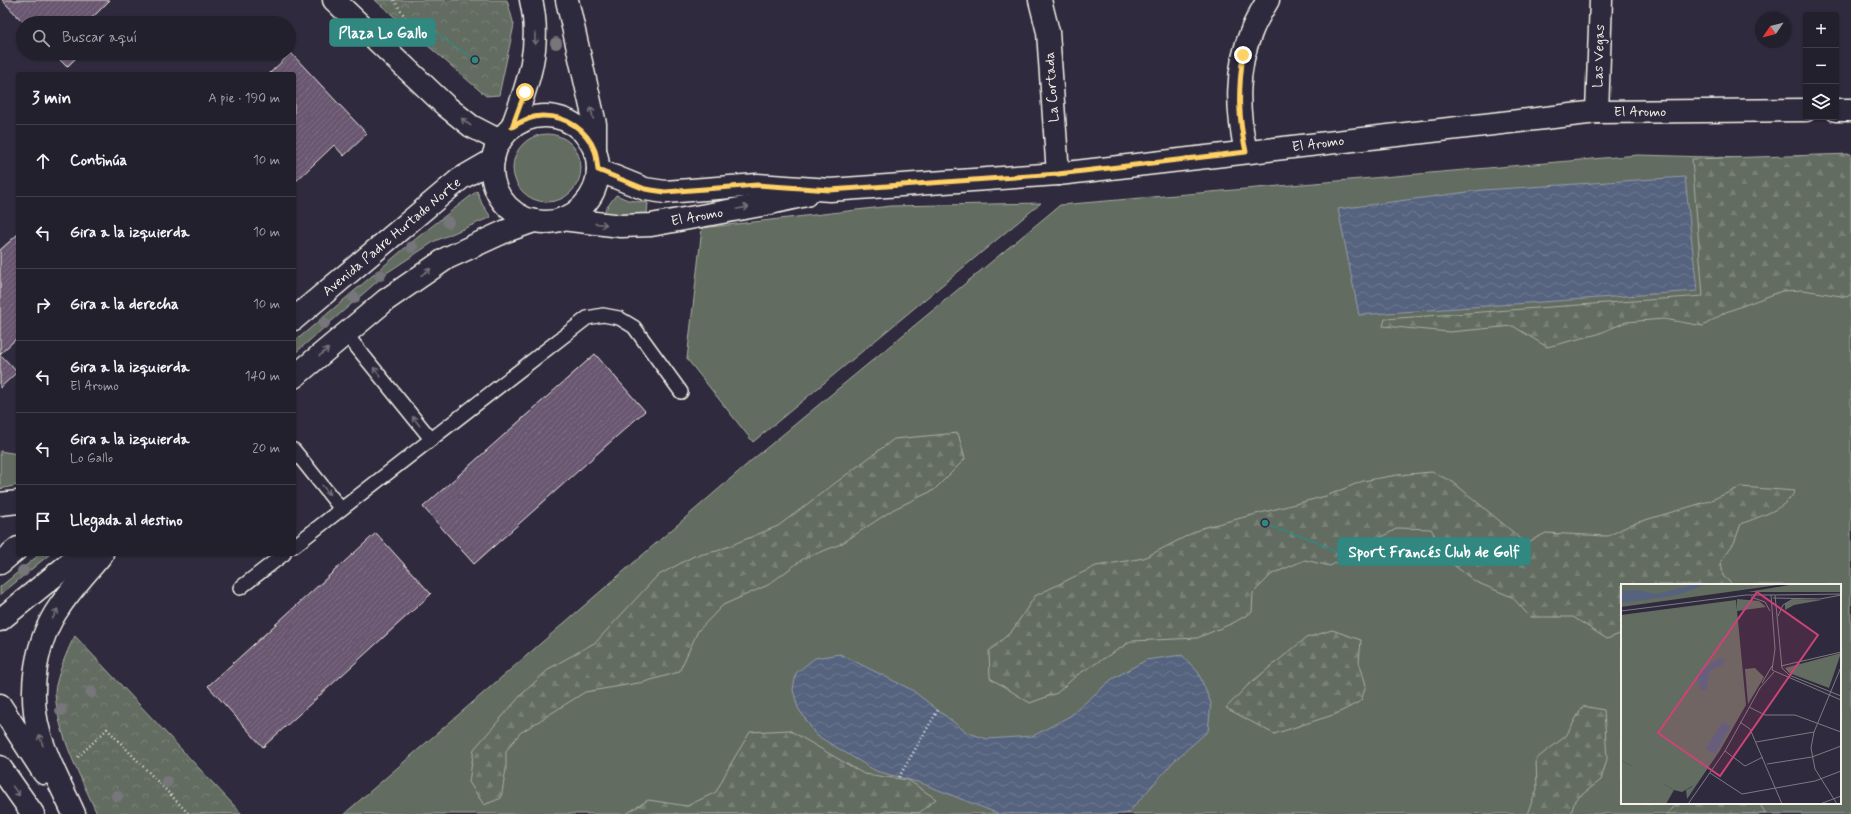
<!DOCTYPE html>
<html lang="es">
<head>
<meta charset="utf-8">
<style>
	:root { --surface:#23202e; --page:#2b2836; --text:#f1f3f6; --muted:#a3a3aa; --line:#403e4a }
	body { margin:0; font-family:Mynerve,sans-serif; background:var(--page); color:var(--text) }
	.controls { position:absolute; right:12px; top:12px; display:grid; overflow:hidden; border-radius:4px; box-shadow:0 1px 3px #0004 }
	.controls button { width:36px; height:36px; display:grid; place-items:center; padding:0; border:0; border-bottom:1px solid var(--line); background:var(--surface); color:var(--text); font:20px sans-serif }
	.compass { position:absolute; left:1755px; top:12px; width:36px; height:36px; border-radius:50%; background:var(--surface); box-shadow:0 1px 3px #0004; rotate:235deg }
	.stop { position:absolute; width:12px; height:12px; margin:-9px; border:3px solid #ffd166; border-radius:50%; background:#fff }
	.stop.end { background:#ffd166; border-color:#fff; box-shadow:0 1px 4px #0008 }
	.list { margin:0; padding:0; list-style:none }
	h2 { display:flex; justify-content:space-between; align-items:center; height:52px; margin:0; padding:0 16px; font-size:17px }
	h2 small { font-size:13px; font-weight:400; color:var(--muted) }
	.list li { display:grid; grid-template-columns:26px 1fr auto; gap:12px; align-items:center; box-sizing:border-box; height:72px; padding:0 16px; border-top:1px solid var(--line) }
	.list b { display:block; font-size:15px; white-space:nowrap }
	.list p { margin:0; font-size:13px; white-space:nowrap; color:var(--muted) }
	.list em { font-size:13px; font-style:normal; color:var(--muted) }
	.icon { flex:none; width:22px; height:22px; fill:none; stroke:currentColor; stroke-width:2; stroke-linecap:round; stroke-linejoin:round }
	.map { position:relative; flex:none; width:1851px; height:814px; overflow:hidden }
	.search { position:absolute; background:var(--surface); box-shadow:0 1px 3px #0004; left:16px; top:16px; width:280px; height:44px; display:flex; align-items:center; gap:10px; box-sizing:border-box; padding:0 14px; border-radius:22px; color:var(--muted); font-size:15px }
	.panel { position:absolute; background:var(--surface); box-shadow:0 1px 3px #0004; left:16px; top:72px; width:280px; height:484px; border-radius:4px }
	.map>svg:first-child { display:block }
	.grass { fill:#626c60; stroke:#abaea4; fill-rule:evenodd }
	.forest { fill:url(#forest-firs); stroke:#abaea4 }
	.park { fill:url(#park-crowns); stroke:#abaea4 }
	.water { fill:url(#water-waves); stroke:#959ca9 }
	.building { fill:url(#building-hatch); stroke:#f4f1e8 }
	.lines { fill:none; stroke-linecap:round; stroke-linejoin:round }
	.lane-casing { stroke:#f4f1e8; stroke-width:16 }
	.street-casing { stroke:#f4f1e8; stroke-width:25 }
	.secondary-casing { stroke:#f4f1e8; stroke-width:25 }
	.path { stroke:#f4f1e8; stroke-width:2.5; stroke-dasharray:1 3; stroke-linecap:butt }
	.lane { stroke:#2f2a3d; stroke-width:13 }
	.street { stroke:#2f2a3d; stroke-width:22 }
	.secondary { stroke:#2f2a3d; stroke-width:22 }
	.tree { fill:#77767a }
	.oneway { stroke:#747079 }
	.route { stroke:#ffd166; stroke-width:5 }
	.labels { text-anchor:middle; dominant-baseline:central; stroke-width:3.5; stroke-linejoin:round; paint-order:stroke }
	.street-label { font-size:14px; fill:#f4f1e8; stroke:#2f2a3d }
	.inset-road { fill:none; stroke:#7e7a81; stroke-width:1 }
	.view { fill:#cc4377; fill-opacity:0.15; stroke:#cc4377; stroke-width:2 }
	.inset-edge { fill:none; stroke:#f4f1e8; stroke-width:2 }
	.leader { fill:none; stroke:#318880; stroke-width:1.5 }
	.callout-dot { fill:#318880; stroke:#2f2a3d; stroke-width:1.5 }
	.callout { fill:#318880; stroke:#318880; stroke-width:1.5 }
	.callout-label { font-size:15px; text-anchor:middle; font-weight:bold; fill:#fff }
</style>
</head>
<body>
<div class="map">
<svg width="1851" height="814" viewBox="0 0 1851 814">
	<defs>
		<pattern id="forest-firs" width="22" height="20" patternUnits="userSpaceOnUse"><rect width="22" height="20" fill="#626c60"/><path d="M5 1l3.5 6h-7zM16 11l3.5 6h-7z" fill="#798177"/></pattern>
		<pattern id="park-crowns" width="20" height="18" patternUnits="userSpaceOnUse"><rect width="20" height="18" fill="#626c60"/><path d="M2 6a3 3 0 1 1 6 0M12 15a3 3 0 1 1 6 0" fill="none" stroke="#798177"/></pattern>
		<pattern id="water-waves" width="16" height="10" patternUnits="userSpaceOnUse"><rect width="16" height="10" fill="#56637f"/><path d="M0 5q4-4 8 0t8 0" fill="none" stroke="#6f7a91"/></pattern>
		<pattern id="building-hatch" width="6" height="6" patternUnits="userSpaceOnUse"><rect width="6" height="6" fill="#69566f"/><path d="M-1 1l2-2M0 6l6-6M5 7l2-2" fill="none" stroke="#7f6f84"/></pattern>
	</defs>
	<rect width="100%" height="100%" fill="#2f2a3d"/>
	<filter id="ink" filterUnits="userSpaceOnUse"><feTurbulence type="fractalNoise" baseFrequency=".025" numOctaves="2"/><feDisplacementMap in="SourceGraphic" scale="8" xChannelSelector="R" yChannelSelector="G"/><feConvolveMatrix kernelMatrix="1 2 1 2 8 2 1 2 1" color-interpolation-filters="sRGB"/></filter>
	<g filter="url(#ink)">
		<g class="grass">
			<circle cx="547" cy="168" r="34"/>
			<path d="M 1638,155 L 1851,161 L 1851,814 L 344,814 L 752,460 L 1060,205 ZM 1622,585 L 1840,585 L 1840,803 L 1622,803 Z"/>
			<path d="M 477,191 L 482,204 L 491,217 L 435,241 L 388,272 L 294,354 L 294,342 L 418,237 Z"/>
			<path d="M 616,195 L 628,200 L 648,203 L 647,214 L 604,218 L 602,214 Z"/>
			<path d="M 1041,203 L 753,442 L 687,359 L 702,228 L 891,206 Z"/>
			<path d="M 0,451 L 18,454 L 18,485 L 0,489 Z"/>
			<path d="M 40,554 L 50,554 L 0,595 L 0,587 Z"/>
		</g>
		<g class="forest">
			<path d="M 1851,154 L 1851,294 L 1847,297 L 1803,290 L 1782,291 L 1726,312 L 1703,326 L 1664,319 L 1626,322 L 1598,334 L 1547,347 L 1513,326 L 1450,332 L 1383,326 L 1385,319 L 1703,296 L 1692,159 Z"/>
			<path d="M 958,433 L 965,459 L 934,490 L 894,509 L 841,544 L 803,559 L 768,585 L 723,605 L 698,631 L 679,672 L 644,682 L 585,692 L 520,733 L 506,751 L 506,769 L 501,798 L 484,805 L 469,782 L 474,749 L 522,694 L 550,668 L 596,642 L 657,576 L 694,556 L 717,551 L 778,526 L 894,439 Z"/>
			<path d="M 1432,472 L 1453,482 L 1526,543 L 1546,533 L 1608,536 L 1632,524 L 1709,501 L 1741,487 L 1795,491 C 1785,510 1760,516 1741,524 L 1734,543 L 1721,561 L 1723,576 L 1733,585 L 1622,585 L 1622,619 L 1620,620 L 1622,624 L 1622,633 L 1607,639 L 1573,617 L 1530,617 L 1512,597 L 1476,582 L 1451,563 L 1431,529 L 1398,528 L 1330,566 L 1305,560 L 1272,574 L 1253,593 L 1252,612 L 1233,623 L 1197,638 L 1132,641 L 1077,675 L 1057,693 L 1030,703 L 990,678 L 989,651 L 1012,631 L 1035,596 L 1096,566 L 1144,558 L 1202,528 L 1326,496 L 1363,481 L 1397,475 Z"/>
			<path d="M 1332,630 L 1361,640 L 1359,662 L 1366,685 L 1361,701 L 1336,714 L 1274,734 L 1226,708 L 1248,685 L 1306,638 Z"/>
			<path d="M 1583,706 L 1604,710 L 1607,759 L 1601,780 L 1575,800 L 1571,814 L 1527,814 L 1537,789 L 1536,759 L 1566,736 Z"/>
			<path d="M 789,730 L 864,774 L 908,780 L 936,799 L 919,813 L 887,811 L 879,814 L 626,814 L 648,800 L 687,806 L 716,792 L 730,765 L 750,732 Z"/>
			<path d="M 1679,803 L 1759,803 L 1766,814 L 1666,814 Z"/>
		</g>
		<g class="park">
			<path d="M 375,0 L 507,0 L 514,25 L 499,95 L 486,96 Z"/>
			<path d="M 75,636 L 242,814 L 97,814 C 80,775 58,736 55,693 C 55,681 68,647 75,636 Z"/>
		</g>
		<g class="water">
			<path d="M 1685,177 L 1697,291 L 1359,315 L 1338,209 L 1483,190 Z"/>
			<path d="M 840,654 L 912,690 L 966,732 L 987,739 L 1033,736 L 1070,716 L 1112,679 L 1146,660 L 1182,655 L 1198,672 L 1211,703 L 1208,731 L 1175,760 L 1130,811 L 1124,814 L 999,814 L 921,783 L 876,771 L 816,735 L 798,708 L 793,690 L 796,673 L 815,658 Z"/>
		</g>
		<g class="building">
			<path d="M 2,0 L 110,0 L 87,23 L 24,23 Z"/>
			<path d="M 53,53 L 81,53 L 67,67 Z"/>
			<path d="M 291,53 L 367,134 L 344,156 L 334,145 L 294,183 L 294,74 L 269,74 Z"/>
			<path d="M 18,234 L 18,337 L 0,354 L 17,372 L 0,388 L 0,250 Z"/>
			<path d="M 595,354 L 645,411 L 474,564 L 423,507 Z"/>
			<path d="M 376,533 L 431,594 L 263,747 L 208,686 Z"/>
		</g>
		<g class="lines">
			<defs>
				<g id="lane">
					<path d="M 346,334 L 431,439"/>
					<path d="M 294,450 L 341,509"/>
					<path d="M 294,546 L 587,318 L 603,315 L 619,318 L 634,327 L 681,392"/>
					<path d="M 240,588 L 284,554"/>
				</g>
				<g id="street">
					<path d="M 334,0 L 446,106 L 471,126 L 500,141"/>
					<path d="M 1040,0 L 1048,32 L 1058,174"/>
					<path d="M 1597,112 L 1601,0"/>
				</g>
				<g id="secondary">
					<path d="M 567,0 L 595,124 L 595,151"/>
					<path d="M 1836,110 L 1851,110"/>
					<circle cx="545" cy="169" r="53"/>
					<path d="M 512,127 C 528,84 542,46 531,0"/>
					<path d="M 1246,152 C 1237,111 1235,70 1252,30 C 1256,20 1262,10 1268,0"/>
					<path d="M 598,170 L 645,189 L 665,192 L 757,185 L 830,190 L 1058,174 L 1597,112 L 1806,110"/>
					<path d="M 562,219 L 621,226 L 651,225 L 761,205 L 806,195"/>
					<path d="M 294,319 L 460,179 L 493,160"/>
					<path d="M 294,377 L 386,300 L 447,258 L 506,231 L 534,221"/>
					<path d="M 0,504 L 18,502"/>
					<path d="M 0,563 L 18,548"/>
					<path d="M 0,620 L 81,554"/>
					<path d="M 0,705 L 44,773"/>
					<path d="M 0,767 L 33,814"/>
					<path d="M 74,814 C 62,787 47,761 39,732 C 28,692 35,641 60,606 C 72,588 88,571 102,554"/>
				</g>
			</defs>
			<use href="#lane" class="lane-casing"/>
			<use href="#street" class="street-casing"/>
			<use href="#secondary" class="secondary-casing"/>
			<g class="path">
				<path d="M 394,0 L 422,43"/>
				<path d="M 78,757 L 107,729 L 189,814"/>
				<path d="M 899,777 L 938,710"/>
			</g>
			<use href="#lane" class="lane"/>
			<use href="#street" class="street"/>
			<use href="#secondary" class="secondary"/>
		</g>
		<g class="tree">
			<circle cx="556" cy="43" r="6"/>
			<circle cx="448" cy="222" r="6"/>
			<circle cx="412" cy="247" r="6"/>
			<circle cx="380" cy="275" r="6"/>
			<circle cx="354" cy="298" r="6"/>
			<circle cx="324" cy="323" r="6"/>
			<circle cx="23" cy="571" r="6"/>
			<circle cx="91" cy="692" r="6"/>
			<circle cx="61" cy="710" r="6"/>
			<circle cx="167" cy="782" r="6"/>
			<circle cx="117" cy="796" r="6"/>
		</g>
		<defs><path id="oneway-shaft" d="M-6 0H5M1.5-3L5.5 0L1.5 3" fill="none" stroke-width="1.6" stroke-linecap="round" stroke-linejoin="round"/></defs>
		<g class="oneway">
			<use href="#oneway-shaft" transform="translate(535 39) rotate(89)"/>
			<use href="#oneway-shaft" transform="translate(592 113) rotate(-102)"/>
			<use href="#oneway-shaft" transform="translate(466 122) rotate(-142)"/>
			<use href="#oneway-shaft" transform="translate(743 208) rotate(-10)"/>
			<use href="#oneway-shaft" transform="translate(601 224) rotate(5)"/>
			<use href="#oneway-shaft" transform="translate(426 272) rotate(-35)"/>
			<use href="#oneway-shaft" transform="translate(324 352) rotate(-40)"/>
			<use href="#oneway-shaft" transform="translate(377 372) rotate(-129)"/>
			<use href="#oneway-shaft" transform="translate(416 421) rotate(-129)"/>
			<use href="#oneway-shaft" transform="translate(326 490) rotate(51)"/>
			<use href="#oneway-shaft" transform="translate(55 614) rotate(-62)"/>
			<use href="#oneway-shaft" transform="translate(41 740) rotate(-109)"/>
			<use href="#oneway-shaft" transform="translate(16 791) rotate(55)"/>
		</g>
	</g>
	<g class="lines" filter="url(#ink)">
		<path class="route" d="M 525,92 L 512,127 C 522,121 533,115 544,116 C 566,116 587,130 595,151 C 597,157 597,164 598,170 L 645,189 L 665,192 L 757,185 L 830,190 L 1058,174 L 1246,152 C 1238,116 1238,92 1243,55"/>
	</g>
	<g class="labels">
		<g class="street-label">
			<text transform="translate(1599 56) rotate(-88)">Las Vegas</text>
			<text transform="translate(1052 87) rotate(-94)">La Cortada</text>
			<text x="1640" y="112">El Aromo</text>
			<text transform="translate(1318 144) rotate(-7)">El Aromo</text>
			<text transform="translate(697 217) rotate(-10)">El Aromo</text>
			<text transform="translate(392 237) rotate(-40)">Avenida Padre Hurtado Norte</text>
		</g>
	</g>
	<g transform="translate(1621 584)">
		<rect width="220" height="220" fill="#2f2a3d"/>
		<path d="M 173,15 L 201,16 L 173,21 L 164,26 L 164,20 ZM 115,16 L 125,121 L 98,168 L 75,200 L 61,208 L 53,206 L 0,176 L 0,31 ZM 134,84 L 143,93 L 127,120 L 124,85 Z" fill="#626c60"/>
		<path d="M 82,21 L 85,26 L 81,30 L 70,27 L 58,31 L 63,39 L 70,39 L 69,54 L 74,60 L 77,70 L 74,76 L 77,77 L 74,96 L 70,96 L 69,85 L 65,82 L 67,61 L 50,42 L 45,41 L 46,33 L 38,34 L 35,40 L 0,39 L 0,37 L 17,34 L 20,29 ZM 82,32 L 92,33 L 105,47 L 77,39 L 76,35 ZM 110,45 L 115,48 L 119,71 L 116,96 L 113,101 L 110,96 L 113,74 L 110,67 L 114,52 ZM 4,51 L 43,62 L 49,70 L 46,78 L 50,81 L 51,94 L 59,104 L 53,108 L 57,121 L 53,119 L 50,109 L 45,108 L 45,103 L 49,102 L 43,89 L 42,76 L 35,68 L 21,68 L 10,62 L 3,55 ZM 100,52 L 102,58 L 99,64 L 102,69 L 87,80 L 89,67 L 94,61 L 91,54 ZM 0,70 L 14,81 L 24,85 L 28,95 L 25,100 L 20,100 L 17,92 L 4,90 ZM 93,91 L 97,98 L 88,129 L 85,135 L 75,139 L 65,162 L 65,156 L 60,152 L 60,148 L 69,135 L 83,130 L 89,92 ZM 30,99 L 34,114 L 32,117 L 22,107 ZM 35,121 L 39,128 L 45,130 L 47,140 L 43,142 L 37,141 L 37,129 L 32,123 ZM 10,128 L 14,133 L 15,143 L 13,144 L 7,143 L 0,134 L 1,128 ZM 99,139 L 84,165 L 95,172 L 66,215 L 65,206 L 71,203 L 74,193 L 79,189 L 76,176 L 89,151 ZM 12,148 L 26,155 L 32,154 L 34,160 L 23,166 L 11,153 ZM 33,166 L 41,176 L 50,176 L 54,183 L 38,184 L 37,178 L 32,176 L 35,172 ZM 13,173 L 34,194 L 43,199 L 42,201 L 10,183 Z" fill="#626c60"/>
		<path d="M 0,0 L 165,0 L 0,23 ZM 174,0 L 220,0 L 220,8 L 127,8 ZM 116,15 L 138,17 L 145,23 L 116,27 ZM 220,69 L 208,104 L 168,89 L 164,84 ZM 0,176 L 53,206 L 45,220 L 0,220 Z" fill="#626c60"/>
		<path d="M 76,0 L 85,0 L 57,11 L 0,19 L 0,7 L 17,6 L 35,10 ZM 98,74 L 104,76 L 103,80 L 89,87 L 86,103 L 85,106 L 79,106 L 76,90 ZM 101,138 L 110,142 L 94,170 L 85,165 Z" fill="#56637f"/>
		<path class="inset-road" d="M 150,11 L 154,65 L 151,86 L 220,116M 154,11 L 220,10M 130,13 L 144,18 L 149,27M 152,14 L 199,15 L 220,11M 0,27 L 125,11 L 154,11 L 161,84 L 168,91 L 220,112M 157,32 L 162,21 L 172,15M 160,82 L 220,68M 141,99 L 151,82M 128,123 L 144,131 L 174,131 L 220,148M 119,138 L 129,145 L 161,220M 135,158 L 193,148M 104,167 L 124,182 L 142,173M 146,180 L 191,173 L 220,162M 89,189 L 121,210 L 194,197 L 220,187M 67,220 L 104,167 L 139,104 L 153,88M 199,220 L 220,212M 216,220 L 194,185 L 190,164 L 193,148 L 220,83"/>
		<path class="view" d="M 136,8 L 197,51 L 99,192 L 37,149 Z"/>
		<rect width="220" height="220" class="inset-edge"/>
	</g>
	<path class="leader" d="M475 60L435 32M1265 523L1338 552"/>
	<g class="callout-dot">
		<circle cx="475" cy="60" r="4"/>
		<circle cx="1265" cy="523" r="4"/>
	</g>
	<g class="callout">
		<rect x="330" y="19" width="105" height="27" rx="4"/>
		<rect x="1338" y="538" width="192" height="27" rx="4"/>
	</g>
	<g class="callout-label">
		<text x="383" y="38">Plaza Lo Gallo</text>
		<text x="1434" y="557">Sport Francés Club de Golf</text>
	</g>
</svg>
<div class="controls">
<button>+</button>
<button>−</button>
<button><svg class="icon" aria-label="layers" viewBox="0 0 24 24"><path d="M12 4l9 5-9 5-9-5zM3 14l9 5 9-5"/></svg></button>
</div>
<svg class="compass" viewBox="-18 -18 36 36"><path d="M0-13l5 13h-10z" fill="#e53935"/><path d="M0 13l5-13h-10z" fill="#a3a3aa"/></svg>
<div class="stop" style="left:525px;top:92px"></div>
<div class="stop end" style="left:1243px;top:55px"></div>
<div class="search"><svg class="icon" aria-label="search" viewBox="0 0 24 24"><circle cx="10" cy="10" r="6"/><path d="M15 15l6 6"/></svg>Buscar aquí</div>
<section class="panel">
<h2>3 min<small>A pie · 190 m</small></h2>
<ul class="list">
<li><svg class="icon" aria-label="ahead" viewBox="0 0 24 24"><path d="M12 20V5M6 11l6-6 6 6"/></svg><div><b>Continúa</b></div><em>10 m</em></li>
<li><svg class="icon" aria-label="left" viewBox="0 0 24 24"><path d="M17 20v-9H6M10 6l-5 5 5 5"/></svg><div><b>Gira a la izquierda</b></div><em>10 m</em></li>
<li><svg class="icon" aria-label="right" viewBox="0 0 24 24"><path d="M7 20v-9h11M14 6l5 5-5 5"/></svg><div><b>Gira a la derecha</b></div><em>10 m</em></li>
<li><svg class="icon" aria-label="left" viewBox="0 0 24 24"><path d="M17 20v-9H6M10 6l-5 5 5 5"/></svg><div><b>Gira a la izquierda</b><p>El Aromo</p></div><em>140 m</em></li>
<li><svg class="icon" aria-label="left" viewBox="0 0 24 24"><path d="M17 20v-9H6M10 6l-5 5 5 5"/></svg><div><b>Gira a la izquierda</b><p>Lo Gallo</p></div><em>20 m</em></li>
<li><svg class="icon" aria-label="arrive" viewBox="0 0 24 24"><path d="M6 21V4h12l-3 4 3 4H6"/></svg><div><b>Llegada al destino</b></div></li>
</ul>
</section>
</div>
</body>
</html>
